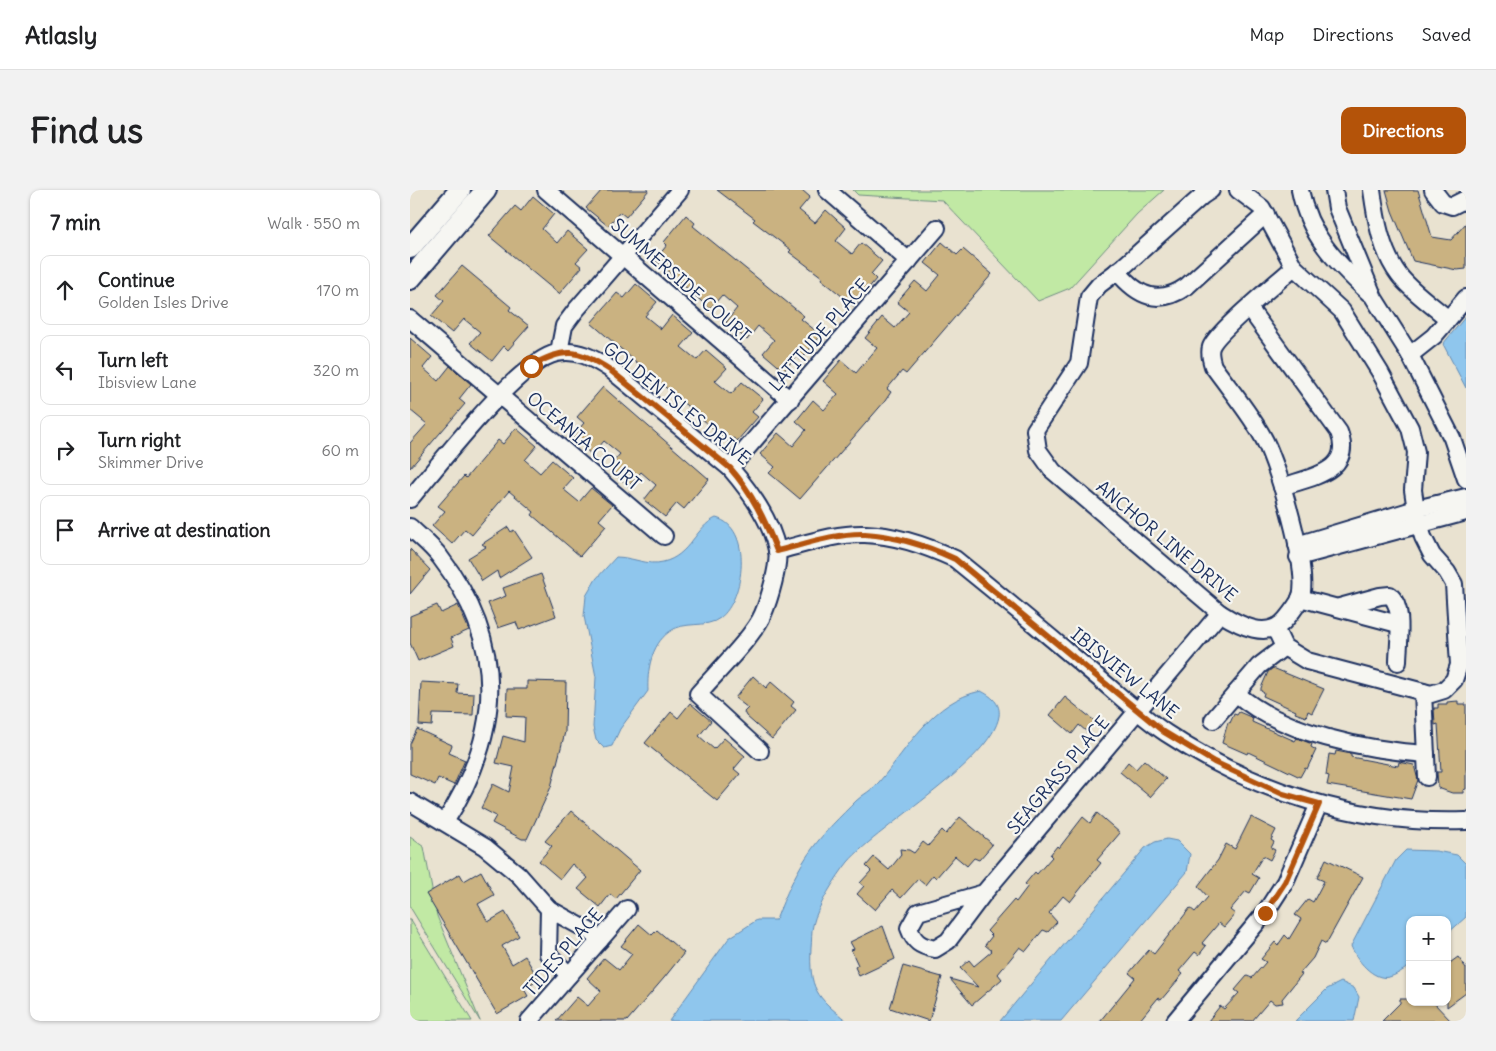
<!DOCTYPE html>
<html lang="en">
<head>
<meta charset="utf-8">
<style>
	:root { --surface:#fff; --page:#f2f2f2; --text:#202124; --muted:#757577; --line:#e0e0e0; --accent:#b45309 }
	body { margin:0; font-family:Delius,sans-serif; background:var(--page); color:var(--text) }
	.controls { position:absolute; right:15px; bottom:15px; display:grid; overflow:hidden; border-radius:10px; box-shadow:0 1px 4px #0004 }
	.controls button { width:45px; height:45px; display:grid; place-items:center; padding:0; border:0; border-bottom:1px solid var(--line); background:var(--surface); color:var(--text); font:25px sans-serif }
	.stop { position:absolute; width:15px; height:15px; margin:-11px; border:4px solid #b45309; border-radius:50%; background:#fff }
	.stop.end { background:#b45309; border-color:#fff; box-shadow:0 1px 5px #0008 }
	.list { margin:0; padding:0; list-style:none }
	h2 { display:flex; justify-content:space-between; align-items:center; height:65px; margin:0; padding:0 20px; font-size:21px }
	h2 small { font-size:16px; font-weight:400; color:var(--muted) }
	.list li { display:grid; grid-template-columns:32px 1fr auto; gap:15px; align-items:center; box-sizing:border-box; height:70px; margin:0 10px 10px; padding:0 10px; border:1px solid var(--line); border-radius:10px }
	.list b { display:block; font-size:19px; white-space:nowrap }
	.list p { margin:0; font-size:16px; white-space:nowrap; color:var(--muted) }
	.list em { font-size:16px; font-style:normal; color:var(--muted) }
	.icon { flex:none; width:28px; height:28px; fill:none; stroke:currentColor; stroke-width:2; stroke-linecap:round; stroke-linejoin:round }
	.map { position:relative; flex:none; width:1056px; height:831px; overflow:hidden; border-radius:10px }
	header { display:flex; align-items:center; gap:30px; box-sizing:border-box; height:70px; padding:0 25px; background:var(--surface); border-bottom:1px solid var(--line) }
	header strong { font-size:24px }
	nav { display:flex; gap:28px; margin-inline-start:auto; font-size:18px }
	.intro { display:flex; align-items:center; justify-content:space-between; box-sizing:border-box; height:120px; padding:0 30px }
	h1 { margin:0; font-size:35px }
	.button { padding:12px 22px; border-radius:10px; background:var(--accent); color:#fff; font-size:18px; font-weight:700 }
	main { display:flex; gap:30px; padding:0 30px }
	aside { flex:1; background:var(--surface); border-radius:10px; box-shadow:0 1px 4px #0004 }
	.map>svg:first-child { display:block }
	.green { fill:#c1e9a4; stroke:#6e8c81 }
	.water { fill:#8fc6ed; stroke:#618ab4 }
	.building { fill:#cab281; stroke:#1b2f5e }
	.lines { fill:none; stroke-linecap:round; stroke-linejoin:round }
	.minor-casing { stroke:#1b2f5e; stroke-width:20 }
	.tertiary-casing { stroke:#1b2f5e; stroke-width:24 }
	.minor { stroke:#f6f6f2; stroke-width:16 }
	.tertiary { stroke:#f6f6f2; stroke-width:20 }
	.route { stroke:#b45309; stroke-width:6 }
	.labels { text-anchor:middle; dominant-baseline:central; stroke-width:4.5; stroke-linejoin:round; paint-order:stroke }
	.street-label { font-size:18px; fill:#1b2f5e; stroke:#f6f6f2 }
</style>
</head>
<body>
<header>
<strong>Atlasly</strong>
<nav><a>Map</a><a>Directions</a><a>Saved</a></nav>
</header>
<div class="intro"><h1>Find us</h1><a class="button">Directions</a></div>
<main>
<aside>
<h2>7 min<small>Walk · 550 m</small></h2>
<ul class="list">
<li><svg class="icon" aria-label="ahead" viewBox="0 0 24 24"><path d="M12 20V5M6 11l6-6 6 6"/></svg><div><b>Continue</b><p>Golden Isles Drive</p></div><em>170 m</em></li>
<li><svg class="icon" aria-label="left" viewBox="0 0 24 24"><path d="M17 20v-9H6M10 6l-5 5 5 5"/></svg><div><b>Turn left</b><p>Ibisview Lane</p></div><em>320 m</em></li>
<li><svg class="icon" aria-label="right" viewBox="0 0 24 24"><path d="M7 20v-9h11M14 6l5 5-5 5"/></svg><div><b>Turn right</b><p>Skimmer Drive</p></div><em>60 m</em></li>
<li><svg class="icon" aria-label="arrive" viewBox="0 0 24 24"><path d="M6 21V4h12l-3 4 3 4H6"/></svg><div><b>Arrive at destination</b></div></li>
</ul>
</aside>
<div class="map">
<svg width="1056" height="831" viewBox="0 0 1056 831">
	<rect width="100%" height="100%" fill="#e9e2d0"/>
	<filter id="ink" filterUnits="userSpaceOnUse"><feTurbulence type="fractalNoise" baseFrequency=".02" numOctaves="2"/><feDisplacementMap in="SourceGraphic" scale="10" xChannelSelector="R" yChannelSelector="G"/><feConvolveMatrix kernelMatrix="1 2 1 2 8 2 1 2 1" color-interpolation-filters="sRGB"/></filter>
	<g filter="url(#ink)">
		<g class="green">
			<path d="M 443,0 L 754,0 L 727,24 L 660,98 L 628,111 L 532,10 L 448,5 Z"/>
			<path d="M 0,647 L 14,657 L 27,726 L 70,831 L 0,717 Z"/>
			<path d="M 0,729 L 62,831 L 0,831 Z"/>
		</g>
		<g class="water">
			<path d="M 1056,126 L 1056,198 L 1033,154 Z"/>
			<path d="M 306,328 C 343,337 335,409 310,428 C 296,439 274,430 259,442 C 241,455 237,481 238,501 L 210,539 L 202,556 L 194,558 L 186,550 L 183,537 L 186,487 L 174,426 L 176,406 L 186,389 L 206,367 C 222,367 238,376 253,372 C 280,366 285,337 306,328 Z"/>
			<path d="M 571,501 C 581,506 591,513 589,526 C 582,571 470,635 438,672 C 426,687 407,717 403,735 C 401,742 402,751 401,758 C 399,798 406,807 437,831 L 259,831 L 319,748 L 347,730 L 366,730 C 375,706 387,679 402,659 C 414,642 431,626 446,611 C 453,604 463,600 469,592 C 499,557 522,511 571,501 Z"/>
			<path d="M 757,649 L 767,651 L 780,664 L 777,682 L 651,831 L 590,831 L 735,658 L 745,652 Z"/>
			<path d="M 996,660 L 1026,661 L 1047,665 L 1056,674 L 1056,727 L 1037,744 L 1037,730 L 1000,730 L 1000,776 C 993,780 985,786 979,787 C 963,791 946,769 941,756 L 986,670 Z"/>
			<path d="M 931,792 L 944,798 L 949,807 L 944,831 L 885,831 L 917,799 Z"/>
		</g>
		<g class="building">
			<path d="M 192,0 L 239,0 L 216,27 L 210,22 L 198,36 L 176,18 Z"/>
			<path d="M 307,0 L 392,0 L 400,7 L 389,20 L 405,33 L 416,20 L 436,38 L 426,51 L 442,64 L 451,53 L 472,71 L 461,84 L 466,89 L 444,116 L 411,89 L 412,87 L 379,62 L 381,60 L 343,31 L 345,29 Z"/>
			<path d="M 976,0 L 1008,0 L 1022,47 L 1041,50 L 1056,33 L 1056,79 L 1047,80 L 1003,71 L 982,21 Z"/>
			<path d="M 123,6 L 144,24 L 132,39 L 147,53 L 157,41 L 178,59 L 166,72 L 172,77 L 149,104 L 79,46 L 105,16 L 111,21 Z"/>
			<path d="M 276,25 L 285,33 L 283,36 L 384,118 L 394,126 L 391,129 L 411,145 L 391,170 L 386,166 L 374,181 L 353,163 L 364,150 L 348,136 L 337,150 L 316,132 L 327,118 L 312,105 L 300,119 L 245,70 L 257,55 L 254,52 Z"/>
			<path d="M 532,52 L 547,65 L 553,59 L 582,84 L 496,184 L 492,181 L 477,199 L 481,202 L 475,211 L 390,309 L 359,283 L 365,277 L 350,264 L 368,243 L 383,256 L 396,240 L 386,231 L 403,210 L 414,220 L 428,204 L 413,191 L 431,170 L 446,183 L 467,158 L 455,148 L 472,127 L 485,138 L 499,122 L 487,112 L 505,91 L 517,101 L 530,85 L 515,73 Z"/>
			<path d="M 52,76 L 101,117 L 99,120 L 119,136 L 98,160 L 94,156 L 82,171 L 60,153 L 70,142 L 54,129 L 42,143 L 21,126 L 34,111 L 27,105 Z"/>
			<path d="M 226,94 L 247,112 L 235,126 L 251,139 L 262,125 L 283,143 L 271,157 L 287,170 L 296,160 L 317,178 L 305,191 L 321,204 L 332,192 L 353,209 L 342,222 L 348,227 L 327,251 L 323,248 L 320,253 L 181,133 L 207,103 L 214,108 Z"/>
			<path d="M 0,148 L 22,167 L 13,178 L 28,191 L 40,176 L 61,194 L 49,209 L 55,214 L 0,278 L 0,253 L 17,234 L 0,220 Z"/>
			<path d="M 193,197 L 299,289 L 274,319 L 267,313 L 255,327 L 234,310 L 246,295 L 231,282 L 219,296 L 198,278 L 210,264 L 194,251 L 182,265 L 162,247 L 174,233 L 167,227 Z"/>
			<path d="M 106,238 L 127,256 L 115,270 L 130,283 L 142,270 L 163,288 L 153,299 L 169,312 L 181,298 L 202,315 L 189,330 L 196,336 L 170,366 L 122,325 L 124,322 L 99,301 L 62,345 L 55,339 L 42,354 L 22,336 L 35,321 L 28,316 L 54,286 L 56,288 L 88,250 L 93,254 Z"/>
			<path d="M 98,337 L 101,342 L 104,340 L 122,367 L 89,388 L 87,381 L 72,391 L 58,368 L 76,357 L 72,354 Z"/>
			<path d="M 0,359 L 20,380 L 0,404 Z"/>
			<path d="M 131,384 L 146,426 L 109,440 L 106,432 L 88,438 L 78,413 L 96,406 L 93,398 Z"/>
			<path d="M 27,415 L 31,423 L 48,415 L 59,440 L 41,448 L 44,456 L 8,471 L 0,453 L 0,426 Z"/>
			<path d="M 863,478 L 914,499 L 902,523 L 898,521 L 896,527 L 885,523 L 886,521 L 853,506 L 854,503 L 851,501 L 851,498 L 858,482 Z"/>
			<path d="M 343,486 L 356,498 L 361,492 L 384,512 L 381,516 L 386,520 L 362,549 L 336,526 L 334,522 L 338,518 L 325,508 Z"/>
			<path d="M 117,491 L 156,492 L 155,542 L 141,597 L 117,649 L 112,649 L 82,633 L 86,626 L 71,618 L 83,594 L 99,602 L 104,577 L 86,573 L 93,546 L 114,552 L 115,527 L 96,526 L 97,499 L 117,499 Z"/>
			<path d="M 11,492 L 48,494 L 47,503 L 64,504 L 63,525 L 23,524 L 22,536 L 9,535 Z"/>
			<path d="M 655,507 L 686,532 L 677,542 L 669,535 L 662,544 L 640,525 Z"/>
			<path d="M 1048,511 L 1048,514 L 1056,514 L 1056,599 L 1053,600 L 1053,603 L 1042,603 L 1028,598 L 1027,582 L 1031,582 L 1028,534 L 1025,535 L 1024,518 L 1028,518 L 1028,514 L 1037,514 L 1037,512 Z"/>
			<path d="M 280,513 L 301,531 L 289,546 L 304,559 L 314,548 L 335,566 L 324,579 L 330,584 L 307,611 L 235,553 L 261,522 L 268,528 Z"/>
			<path d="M 829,522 L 843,528 L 842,532 L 885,551 L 887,548 L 902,554 L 901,557 L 906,560 L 897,579 L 895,578 L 890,587 L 838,562 L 837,564 L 812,553 L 818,532 L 820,533 L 824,524 L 827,525 Z"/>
			<path d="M 7,539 L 42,555 L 39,563 L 55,570 L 44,595 L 28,588 L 25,595 L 0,584 L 0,554 Z"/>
			<path d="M 926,561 L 941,564 L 941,567 L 988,576 L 989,572 L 1004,575 L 1008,590 L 1001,609 L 917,595 L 919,586 L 916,585 L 919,564 L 925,565 Z"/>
			<path d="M 734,570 L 756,589 L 740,607 L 710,582 L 718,572 L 726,579 Z"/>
			<path d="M 161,621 L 230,680 L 206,709 L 200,704 L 190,717 L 168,699 L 178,688 L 162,674 L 150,689 L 129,671 L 142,656 L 135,651 Z"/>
			<path d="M 687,623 L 710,643 L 687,670 L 691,673 L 660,712 L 653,706 L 639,723 L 647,732 L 638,742 L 633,740 L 616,761 L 610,757 L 588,784 L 592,789 L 562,815 L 540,789 L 568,797 L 550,778 L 559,770 L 564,776 L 582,761 L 575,755 L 582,746 L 577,741 L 604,710 L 606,712 L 618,696 L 615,694 L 625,682 L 627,684 L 642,667 L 640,665 L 647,656 L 649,658 L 673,627 L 680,633 Z"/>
			<path d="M 550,627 L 580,652 L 582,655 L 569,670 L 564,668 L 557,676 L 545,666 L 526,688 L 523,685 L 515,695 L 508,689 L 491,708 L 482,700 L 465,720 L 447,704 L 454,696 L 450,693 L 461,681 L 456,676 L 464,667 L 479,680 L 491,665 L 490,659 L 499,660 L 504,663 L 513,652 L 518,656 L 532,640 L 536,644 Z"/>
			<path d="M 841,627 L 866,640 L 861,650 L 864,652 L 861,658 L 865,660 L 860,670 L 853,666 L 842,684 L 849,688 L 840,703 L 836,701 L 820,720 L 825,724 L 814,737 L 809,733 L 792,753 L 796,756 L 789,765 L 785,762 L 769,781 L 773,784 L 751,810 L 748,808 L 729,831 L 690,831 L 725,788 L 719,783 L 730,770 L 739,760 L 744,764 L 780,718 L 785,722 L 798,707 L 788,696 L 808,670 L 816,654 L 825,659 Z"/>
			<path d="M 916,669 L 953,687 L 916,754 L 911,751 L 903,768 L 890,783 L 892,784 L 872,809 L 873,813 L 865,814 L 860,810 L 842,831 L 798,831 L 810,816 L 814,819 L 829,803 L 825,800 L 837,786 L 842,788 L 856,772 L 851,769 L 865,752 L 868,755 L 875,745 L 879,749 L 891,729 L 885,725 L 898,709 L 903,712 L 914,691 L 907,688 Z"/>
			<path d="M 71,681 L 84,705 L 68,714 L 78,732 L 95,722 L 109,746 L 92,756 L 102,774 L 115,766 L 129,790 L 114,799 L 118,806 L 87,824 L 16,704 L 50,684 L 54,691 Z"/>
			<path d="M 229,734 L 242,745 L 247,740 L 274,763 L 254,788 L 217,831 L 146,831 L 167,807 L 178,816 L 191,801 L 177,788 L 194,768 L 209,780 L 222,764 L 211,756 Z"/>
			<path d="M 473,736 L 485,769 L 449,786 L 445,777 L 448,775 L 441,760 L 444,759 L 440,752 Z"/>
			<path d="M 1048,767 L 1056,778 L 1056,803 L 1037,817 L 1037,775 Z"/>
			<path d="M 493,776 L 532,787 L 519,831 L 480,818 Z"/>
			<path d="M 990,809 L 997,809 L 1000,812 L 1023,812 L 1041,831 L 972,831 L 990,813 Z"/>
		</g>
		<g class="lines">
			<defs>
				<g id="minor">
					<path d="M 136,0 L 380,210"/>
					<path d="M 417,0 L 499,71"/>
					<path d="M 801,0 L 792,6 L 714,76 L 689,95 L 679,107 L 669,173 L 625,240 L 628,260 L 643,281 L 810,423 C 829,435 858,451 876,429 C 881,423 888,414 891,407 C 899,378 869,279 855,251 C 842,225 820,200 803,176 C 801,170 799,163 801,157 C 806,142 869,91 884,77"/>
					<path d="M 828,0 L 852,18 L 884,77 L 932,121 L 970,182 L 1000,238 L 1006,262 L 1003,300 L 1007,327 L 1013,347 L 1022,365 L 1037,382 L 1044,394 L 1049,475 L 1044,490 L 1034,500 L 1021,504 L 897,471 L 874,457 L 865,438"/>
					<path d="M 890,0 C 899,46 926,72 959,103"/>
					<path d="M 924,0 L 927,18 L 964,108 L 1000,165 L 1042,248 L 1056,289"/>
					<path d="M 962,0 C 966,29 971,61 989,85 C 1000,100 1023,116 1038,129"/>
					<path d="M 1023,0 L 1033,13 L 1042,16 L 1056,9"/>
					<path d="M 707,81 C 728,107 749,116 777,96 L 856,24"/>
					<path d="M 839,118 L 929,242 C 944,282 900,287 872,297"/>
					<path d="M 0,129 L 254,346"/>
					<path d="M 149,162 L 154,136 L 166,120 L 270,0"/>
					<path d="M 1000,165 L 1024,146 L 1056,108"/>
					<path d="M 320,278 L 527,38"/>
					<path d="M 0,309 C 28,276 109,170 147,163 C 168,159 183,168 200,179 L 320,278 C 339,300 361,330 367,360 C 370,374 359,410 353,424 C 344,446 305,484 288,504 L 350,561"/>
					<path d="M 0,337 C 10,347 22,356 30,367 C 97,454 93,542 35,632"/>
					<path d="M 887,355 L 1006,319 L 1056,307"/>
					<path d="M 367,361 C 395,354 426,343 455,344 C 487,345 517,356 545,369 C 592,407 639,446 685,485 C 708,504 731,526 756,543 C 845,602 948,635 1056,631"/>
					<path d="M 888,367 L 1056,322"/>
					<path d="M 890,408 L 988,434"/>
					<path d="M 930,417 L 970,406 L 980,405 C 995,419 988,453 988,472"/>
					<path d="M 1013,502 L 1017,587"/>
					<path d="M 826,503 C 871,544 958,560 1016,564"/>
					<path d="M 803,530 L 849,476 L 874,457"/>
					<path d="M 0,612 L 75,657 L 109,685 L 139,719 L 138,764 L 159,785"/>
					<path d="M 574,703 L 508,722 L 499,738 C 504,752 510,756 525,759 L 538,751 L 574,703 L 810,423"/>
					<path d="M 139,719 L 179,741 L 190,750"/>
					<path d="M 119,831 L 217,719"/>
					<path d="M 765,831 L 855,723 L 875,692 L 909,614"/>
				</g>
				<g id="tertiary">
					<path d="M 0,58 L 50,0"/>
					<path d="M 0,89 L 76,0"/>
				</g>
			</defs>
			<use href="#minor" class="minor-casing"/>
			<use href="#tertiary" class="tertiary-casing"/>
			<use href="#minor" class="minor"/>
			<use href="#tertiary" class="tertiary"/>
		</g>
	</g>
	<g class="lines" filter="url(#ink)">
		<path class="route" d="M 121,176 C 154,157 168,159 200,180 L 320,278 C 342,303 355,330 367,361 C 395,354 426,343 455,344 C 487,346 517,356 545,369 L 754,542 L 804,572 L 873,604 L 909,614 L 875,692 L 855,723"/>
	</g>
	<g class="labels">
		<g class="street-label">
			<text transform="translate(271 90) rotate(41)">SUMMERSIDE COURT</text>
			<text transform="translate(409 145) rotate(-49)">LATITUDE PLACE</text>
			<text transform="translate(267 213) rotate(39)">GOLDEN ISLES DRIVE</text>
			<text transform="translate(174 251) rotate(40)">OCEANIA COURT</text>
			<text transform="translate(757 351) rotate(40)">ANCHOR LINE DRIVE</text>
			<text transform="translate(715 483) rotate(39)">IBISVIEW LANE</text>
			<text transform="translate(648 585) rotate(-50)">SEAGRASS PLACE</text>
			<text transform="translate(153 762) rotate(-49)">TIDES PLACE</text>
		</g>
	</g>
</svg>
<div class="controls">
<button>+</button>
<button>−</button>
</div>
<div class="stop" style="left:121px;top:176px"></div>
<div class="stop end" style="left:855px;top:723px"></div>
</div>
</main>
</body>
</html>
